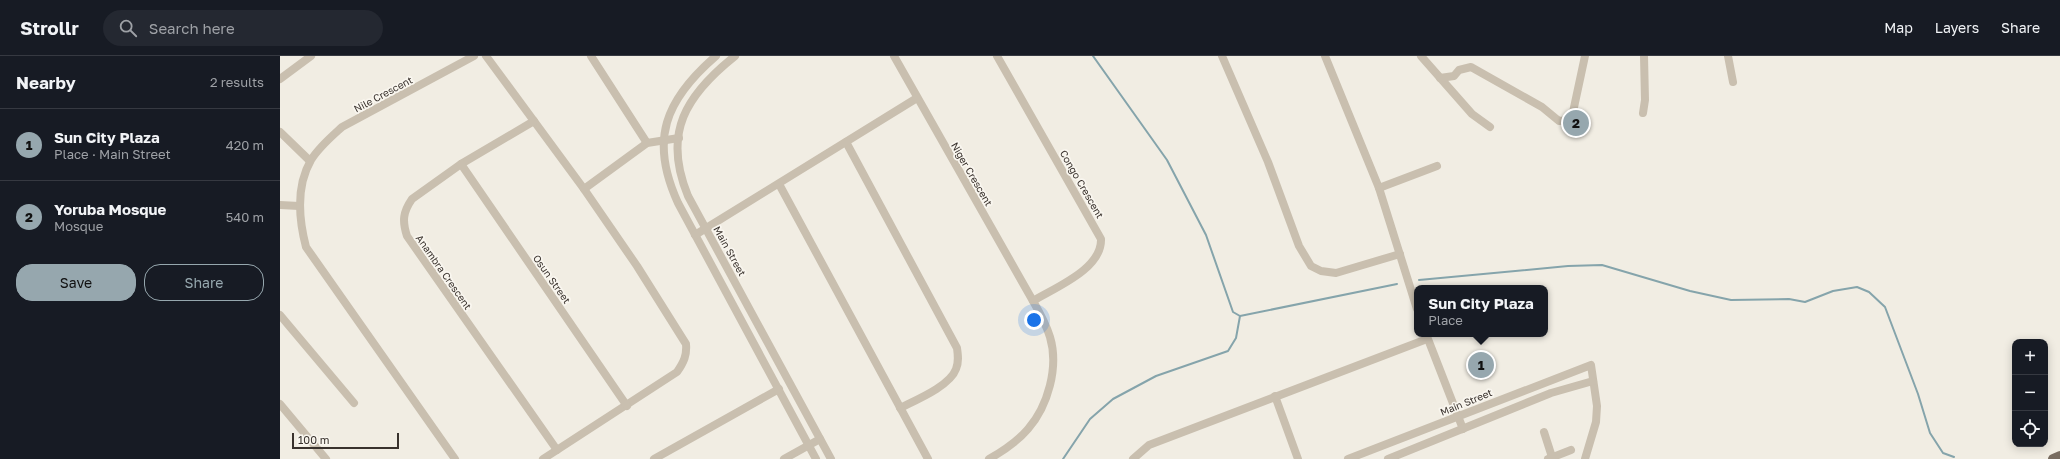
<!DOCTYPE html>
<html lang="en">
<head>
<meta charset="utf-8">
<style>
	:root { --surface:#171b24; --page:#242831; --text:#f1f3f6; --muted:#9ea1a6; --line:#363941; --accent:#96a7ae }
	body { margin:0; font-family:"Golos Text",sans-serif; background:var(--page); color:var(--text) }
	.controls { position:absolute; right:12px; bottom:12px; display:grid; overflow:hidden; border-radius:8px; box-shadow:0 2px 10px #0003 }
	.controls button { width:36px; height:36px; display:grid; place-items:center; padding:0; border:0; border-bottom:1px solid var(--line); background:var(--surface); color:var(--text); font:20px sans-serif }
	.scale { position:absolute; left:12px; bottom:10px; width:107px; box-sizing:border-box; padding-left:4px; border:2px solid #39322d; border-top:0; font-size:11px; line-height:14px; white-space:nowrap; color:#39322d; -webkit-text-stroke:3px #f9f6ef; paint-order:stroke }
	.you { position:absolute; left:754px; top:264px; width:14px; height:14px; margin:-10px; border:3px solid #fff; border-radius:50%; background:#1a73e8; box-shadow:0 0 0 6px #1a73e833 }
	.badge { display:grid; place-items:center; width:26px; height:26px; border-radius:50%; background:var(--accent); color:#111; font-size:13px; font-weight:700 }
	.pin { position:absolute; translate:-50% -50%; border:2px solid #fff; box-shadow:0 1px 4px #0006 }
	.popup { position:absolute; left:1134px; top:229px; width:134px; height:52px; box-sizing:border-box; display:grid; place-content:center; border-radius:8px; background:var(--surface); filter:drop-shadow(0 1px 3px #0005); font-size:13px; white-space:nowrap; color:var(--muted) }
	.popup b { font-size:15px; color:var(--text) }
	.popup::after { content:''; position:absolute; left:50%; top:100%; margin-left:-8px; border:8px solid transparent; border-top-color:var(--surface) }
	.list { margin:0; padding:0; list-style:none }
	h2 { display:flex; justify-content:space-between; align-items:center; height:52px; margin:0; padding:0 16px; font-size:17px }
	h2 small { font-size:13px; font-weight:400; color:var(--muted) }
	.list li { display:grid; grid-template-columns:26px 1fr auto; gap:12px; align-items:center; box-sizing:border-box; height:72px; padding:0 16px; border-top:1px solid var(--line) }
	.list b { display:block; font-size:15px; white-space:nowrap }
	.list p { margin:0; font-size:13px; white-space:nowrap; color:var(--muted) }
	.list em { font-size:13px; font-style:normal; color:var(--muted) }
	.actions { display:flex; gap:8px; padding:12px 16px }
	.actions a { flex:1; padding:9px 0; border:1px solid var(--accent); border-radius:16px; text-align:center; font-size:14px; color:var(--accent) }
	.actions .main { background:var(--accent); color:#111 }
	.icon { flex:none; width:22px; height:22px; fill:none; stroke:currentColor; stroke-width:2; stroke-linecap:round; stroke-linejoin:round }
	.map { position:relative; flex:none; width:1780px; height:403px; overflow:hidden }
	header { display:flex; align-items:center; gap:24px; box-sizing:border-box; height:56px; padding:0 20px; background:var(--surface); border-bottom:1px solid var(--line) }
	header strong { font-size:19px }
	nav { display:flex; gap:22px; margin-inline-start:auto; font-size:14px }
	.search { width:280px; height:36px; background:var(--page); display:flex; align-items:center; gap:10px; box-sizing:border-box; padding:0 14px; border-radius:22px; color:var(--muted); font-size:15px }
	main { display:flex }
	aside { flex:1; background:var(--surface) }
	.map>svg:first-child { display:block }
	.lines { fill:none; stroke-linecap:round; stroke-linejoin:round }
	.stream { stroke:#85a4ab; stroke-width:2 }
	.minor { stroke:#c9bfaf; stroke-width:8 }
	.major { stroke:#786c60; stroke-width:10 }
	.labels { text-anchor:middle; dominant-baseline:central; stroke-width:3.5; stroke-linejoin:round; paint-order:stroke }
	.street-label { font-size:10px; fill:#39322d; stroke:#f9f6ef }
</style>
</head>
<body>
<header>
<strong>Strollr</strong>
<div class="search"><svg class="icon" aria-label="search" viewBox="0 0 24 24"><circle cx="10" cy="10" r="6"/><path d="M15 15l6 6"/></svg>Search here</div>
<nav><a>Map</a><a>Layers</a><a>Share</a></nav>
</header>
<main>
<aside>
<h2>Nearby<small>2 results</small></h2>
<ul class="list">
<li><span class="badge">1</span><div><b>Sun City Plaza</b><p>Place · Main Street</p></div><em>420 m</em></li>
<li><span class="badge">2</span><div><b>Yoruba Mosque</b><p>Mosque</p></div><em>540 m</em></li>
</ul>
<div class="actions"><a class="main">Save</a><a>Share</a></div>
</aside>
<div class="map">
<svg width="1780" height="403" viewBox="0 0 1780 403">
	<rect width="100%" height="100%" fill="#f1ede3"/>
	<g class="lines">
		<g class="stream">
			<path d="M 813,0 L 887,104 L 926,179 L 953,256 L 960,260 L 1117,228"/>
			<path d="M 1139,224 L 1288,210 L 1322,209 L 1410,235 L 1451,244 L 1509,243 L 1525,246 L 1553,235 L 1577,231 L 1589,236 L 1605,251 L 1638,338 L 1650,377 L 1663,397 L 1674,401"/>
			<path d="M 783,403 L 810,363 L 833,343 L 876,320 L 948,295 L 956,282 L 960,260"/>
		</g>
		<g class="minor">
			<path d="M 206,0 L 304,133 L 357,210 L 406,288 C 407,299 404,306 397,316 L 263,403"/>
			<path d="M 311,0 L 367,87"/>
			<path d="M 436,0 C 385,44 369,84 398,147 L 536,403"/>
			<path d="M 455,0 C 406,39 382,77 408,140 L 551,403"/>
			<path d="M 614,0 L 753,245 C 760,257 766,268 770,281 C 779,311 768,350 748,373 C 737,386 723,395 709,403"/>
			<path d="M 717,0 L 821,183 C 822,213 776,231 753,245"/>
			<path d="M 942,0 L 988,106 L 1019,190 L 1031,210 L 1041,215 L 1056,217 L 1120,198"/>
			<path d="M 1045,0 L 1099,132 L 1137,253"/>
			<path d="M 1141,0 L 1192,58 L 1210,71"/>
			<path d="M 1448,0 L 1453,26"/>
			<path d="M 1160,22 L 1174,20 L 1179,14 L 1191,11 L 1262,51 L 1279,65 L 1288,64 L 1293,56 L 1305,0"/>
			<path d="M 0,23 L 31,0"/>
			<path d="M 1363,57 L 1365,44 L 1364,0"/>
			<path d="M 254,65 L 181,108 L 132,143 C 123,156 122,165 127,180 L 277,394"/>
			<path d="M 0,76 L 30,105"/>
			<path d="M 566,86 L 677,292 C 678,299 679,306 676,313 C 670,330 636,344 620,352"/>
			<path d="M 181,108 L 347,350"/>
			<path d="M 499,128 L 648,403"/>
			<path d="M 1099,132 L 1157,110"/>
			<path d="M 304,133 L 367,87 L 399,82"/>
			<path d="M 0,149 L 19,150"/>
			<path d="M 415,179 L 637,42"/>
			<path d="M 0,259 L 74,347"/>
			<path d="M 1146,278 L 1183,373"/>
			<path d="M 995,340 L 1018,403"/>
			<path d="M 0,348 L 46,403"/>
			<path d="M 1264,376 L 1272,401"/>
			<path d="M 175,403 L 26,191 C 19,164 16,130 31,104 C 39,91 51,81 62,71 L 194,0"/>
			<path d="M 374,403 L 499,333"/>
			<path d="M 504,403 L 540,383"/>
			<path d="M 853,403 L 869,389 L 1147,283"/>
			<path d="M 1068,403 L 1311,309 L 1317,350 L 1316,366 L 1305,403"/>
			<path d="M 1108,403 L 1271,337 L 1313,325"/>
			<path d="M 1268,403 L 1291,394"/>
		</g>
		<path class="major" d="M 1773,403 L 1780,400"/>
	</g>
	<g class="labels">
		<g class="street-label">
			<text transform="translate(103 38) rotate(-28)">Nile Crescent</text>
			<text transform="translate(692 118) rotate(60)">Niger Crescent</text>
			<text transform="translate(802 128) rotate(60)">Congo Crescent</text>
			<text transform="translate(450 195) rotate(61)">Main Street</text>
			<text transform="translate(164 216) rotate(55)">Anambra Crescent</text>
			<text transform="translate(272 223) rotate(55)">Osun Street</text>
			<text transform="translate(1186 346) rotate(-22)">Main Street</text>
		</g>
	</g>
</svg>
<div class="controls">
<button>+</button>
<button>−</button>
<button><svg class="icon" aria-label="locate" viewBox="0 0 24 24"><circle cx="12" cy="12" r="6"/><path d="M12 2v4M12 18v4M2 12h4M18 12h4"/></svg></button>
</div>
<div class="scale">100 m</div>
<div class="you"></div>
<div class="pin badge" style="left:1201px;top:309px">1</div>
<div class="popup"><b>Sun City Plaza</b>Place</div>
<div class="pin badge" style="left:1296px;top:67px">2</div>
</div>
</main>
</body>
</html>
